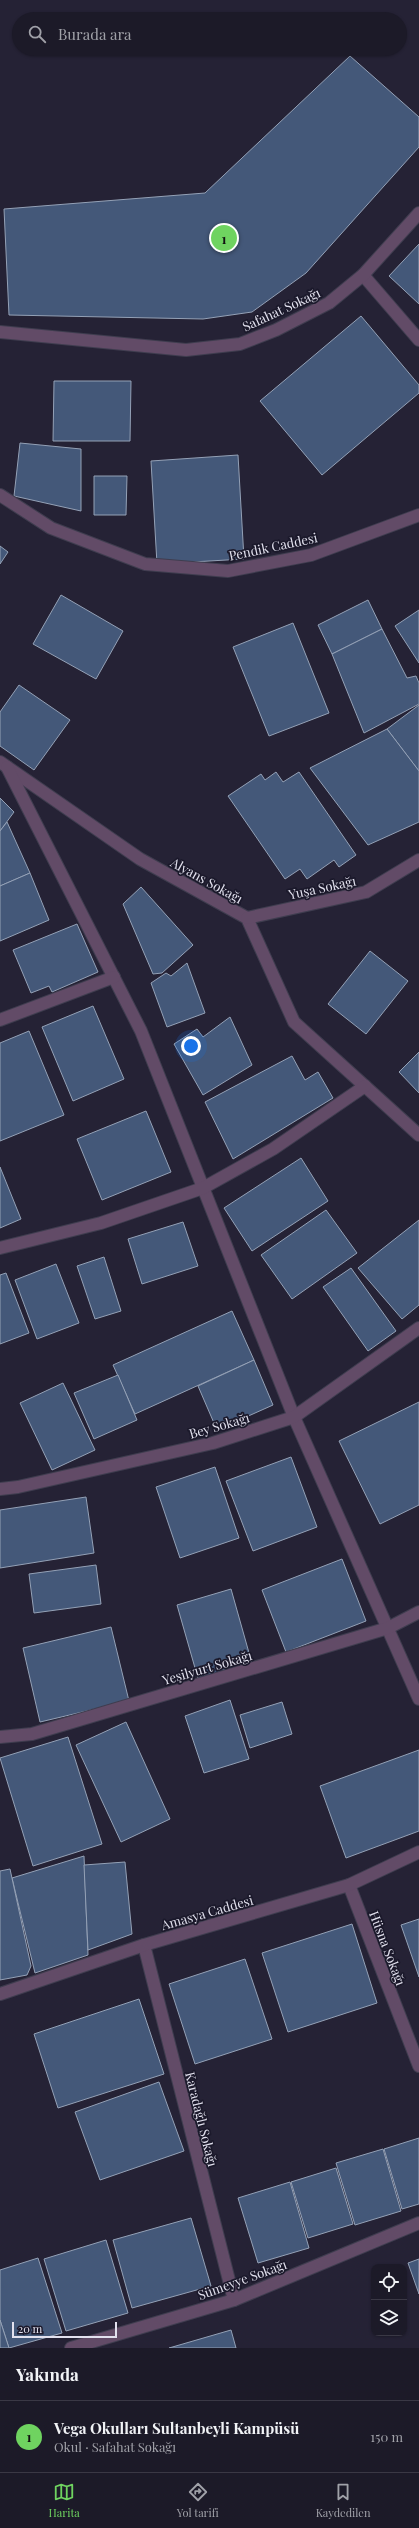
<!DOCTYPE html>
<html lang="tr">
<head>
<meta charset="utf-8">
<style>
	:root { --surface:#1c1a28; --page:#252330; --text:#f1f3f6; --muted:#a0a1a8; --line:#3a3845; --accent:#6fd360 }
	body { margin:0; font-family:"Playfair Display",serif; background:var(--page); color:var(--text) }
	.controls { position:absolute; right:12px; bottom:12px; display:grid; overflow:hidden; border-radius:8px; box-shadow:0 1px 3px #0004 }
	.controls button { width:36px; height:36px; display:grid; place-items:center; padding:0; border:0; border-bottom:1px solid var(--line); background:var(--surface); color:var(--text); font:20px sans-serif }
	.scale { position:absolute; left:12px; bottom:10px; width:105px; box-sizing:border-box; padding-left:4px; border:2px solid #e2e1ee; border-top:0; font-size:11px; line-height:14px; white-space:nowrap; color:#e2e1ee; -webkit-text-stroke:3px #1b192b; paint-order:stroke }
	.you { position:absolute; left:191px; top:1046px; width:14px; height:14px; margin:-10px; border:3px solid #fff; border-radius:50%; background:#1a73e8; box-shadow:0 0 0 6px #1a73e833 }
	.badge { display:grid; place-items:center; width:26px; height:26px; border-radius:50%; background:var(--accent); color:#111; font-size:13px; font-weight:700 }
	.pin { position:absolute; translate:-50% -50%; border:2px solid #fff; box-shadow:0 1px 4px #0006 }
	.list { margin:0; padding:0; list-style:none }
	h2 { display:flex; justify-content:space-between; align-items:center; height:52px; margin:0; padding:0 16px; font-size:17px }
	h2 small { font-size:13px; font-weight:400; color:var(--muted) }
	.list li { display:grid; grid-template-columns:26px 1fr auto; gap:12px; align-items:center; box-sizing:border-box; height:72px; padding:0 16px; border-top:1px solid var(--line) }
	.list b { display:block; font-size:15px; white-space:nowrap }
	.list p { margin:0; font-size:13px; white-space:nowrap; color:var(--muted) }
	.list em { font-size:13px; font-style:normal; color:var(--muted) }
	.icon { flex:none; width:22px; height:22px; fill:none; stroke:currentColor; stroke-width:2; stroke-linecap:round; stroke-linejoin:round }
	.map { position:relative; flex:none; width:419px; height:2348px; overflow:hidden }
	.search { position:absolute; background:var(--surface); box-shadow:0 1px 3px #0004; left:12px; right:12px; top:12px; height:44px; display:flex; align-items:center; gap:10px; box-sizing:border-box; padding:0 14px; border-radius:22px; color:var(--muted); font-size:15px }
	.sheet { height:124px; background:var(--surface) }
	nav { display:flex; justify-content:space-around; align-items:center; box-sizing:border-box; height:56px; border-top:1px solid var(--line); background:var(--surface); font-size:11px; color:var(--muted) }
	nav a { display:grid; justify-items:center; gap:2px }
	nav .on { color:var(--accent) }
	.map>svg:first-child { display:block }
	.building { fill:#445879; stroke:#94a1b6 }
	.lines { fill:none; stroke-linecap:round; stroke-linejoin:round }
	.minor-casing { stroke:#3f3d4f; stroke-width:14 }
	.minor { stroke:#624b67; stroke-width:12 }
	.labels { text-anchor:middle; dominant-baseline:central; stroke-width:3.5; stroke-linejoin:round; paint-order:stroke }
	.street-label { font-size:13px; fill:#e2e1ee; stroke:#1b192b }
</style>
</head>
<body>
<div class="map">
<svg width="419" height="2348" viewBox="0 0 419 2348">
	<rect width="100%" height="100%" fill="#252235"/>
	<g class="building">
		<path d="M 350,56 L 419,117 L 419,147 L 306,273 L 252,312 L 203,319 L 9,315 L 4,209 L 205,193 Z"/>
		<path d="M 419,244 L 419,304 L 389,276 Z"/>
		<path d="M 361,316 L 419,385 L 419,393 L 322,475 L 260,401 Z"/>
		<path d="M 54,381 L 131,381 L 130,441 L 53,441 Z"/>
		<path d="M 20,443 L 81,449 L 81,511 L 14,496 Z"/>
		<path d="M 238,455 L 244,559 L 157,564 L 151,461 Z"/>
		<path d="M 94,476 L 127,476 L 126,515 L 94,515 Z"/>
		<path d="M 0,546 L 8,552 L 0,564 Z"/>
		<path d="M 61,595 L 123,631 L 96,679 L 33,644 Z"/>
		<path d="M 368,600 L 382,629 L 332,654 L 318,625 Z"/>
		<path d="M 419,610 L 419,663 L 395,626 Z"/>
		<path d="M 293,623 L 329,713 L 269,736 L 233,647 Z"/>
		<path d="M 382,629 L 407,678 L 416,676 L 419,683 L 419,704 L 364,733 L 332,654 Z"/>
		<path d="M 19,685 L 70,720 L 34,770 L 0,746 L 0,712 Z"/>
		<path d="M 419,705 L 419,771 L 387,729 Z"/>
		<path d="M 387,729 L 419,771 L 419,822 L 368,845 L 310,768 Z"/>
		<path d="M 276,772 L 283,782 L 299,772 L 356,855 L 339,867 L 334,860 L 307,879 L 300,869 L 285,879 L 228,796 L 261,774 L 265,780 Z"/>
		<path d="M 0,798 L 14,812 L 0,831 Z"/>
		<path d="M 7,822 L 30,873 L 0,886 L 0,831 Z"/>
		<path d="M 30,873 L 49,920 L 0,941 L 0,886 Z"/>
		<path d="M 141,887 L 193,945 L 162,973 L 153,974 L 123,904 Z"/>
		<path d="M 77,924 L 98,972 L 52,992 L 49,986 L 31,993 L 13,950 Z"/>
		<path d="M 370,951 L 408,981 L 366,1034 L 328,1004 Z"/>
		<path d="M 187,963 L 205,1013 L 167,1027 L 151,983 L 166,973 L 171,976 Z"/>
		<path d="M 93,1006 L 124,1079 L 73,1101 L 42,1027 Z"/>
		<path d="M 230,1017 L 252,1065 L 203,1095 L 174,1044 L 197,1029 L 203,1037 Z"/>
		<path d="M 29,1031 L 64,1115 L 0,1141 L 0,1043 Z"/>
		<path d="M 419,1052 L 419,1093 L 399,1072 Z"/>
		<path d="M 292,1056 L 305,1080 L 318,1072 L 333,1098 L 233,1159 L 205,1102 Z"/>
		<path d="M 146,1111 L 171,1172 L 102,1200 L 77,1139 Z"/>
		<path d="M 301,1158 L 328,1201 L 252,1251 L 224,1208 Z"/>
		<path d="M 0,1167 L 21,1219 L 0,1228 Z"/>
		<path d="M 326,1210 L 357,1253 L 292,1299 L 261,1255 Z"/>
		<path d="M 419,1220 L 419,1305 L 402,1319 L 358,1268 Z"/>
		<path d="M 183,1222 L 198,1266 L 142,1284 L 128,1239 Z"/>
		<path d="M 104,1257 L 121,1311 L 95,1319 L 77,1266 Z"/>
		<path d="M 56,1264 L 79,1323 L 37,1339 L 15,1280 Z"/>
		<path d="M 351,1268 L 396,1331 L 368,1351 L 323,1287 Z"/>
		<path d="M 6,1273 L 29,1333 L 0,1344 L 0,1275 Z"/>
		<path d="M 232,1311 L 254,1360 L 135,1414 L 113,1365 Z"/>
		<path d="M 254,1360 L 273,1405 L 217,1430 L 198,1386 Z"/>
		<path d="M 118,1375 L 137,1420 L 94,1439 L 74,1393 Z"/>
		<path d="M 63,1383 L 95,1450 L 52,1470 L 20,1403 Z"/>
		<path d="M 419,1402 L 419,1505 L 380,1524 L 339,1441 Z"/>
		<path d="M 291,1457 L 317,1527 L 253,1551 L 226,1481 Z"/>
		<path d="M 215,1467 L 239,1538 L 180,1558 L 156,1487 Z"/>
		<path d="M 86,1497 L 94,1553 L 0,1568 L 0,1510 Z"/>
		<path d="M 342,1559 L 366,1621 L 286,1652 L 262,1590 Z"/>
		<path d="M 96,1565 L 101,1604 L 34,1613 L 29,1574 Z"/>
		<path d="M 231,1589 L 253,1667 L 199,1682 L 177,1605 Z"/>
		<path d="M 111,1627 L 129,1701 L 40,1722 L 23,1648 Z"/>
		<path d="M 230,1700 L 249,1759 L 204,1773 L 185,1716 Z"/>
		<path d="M 282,1702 L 292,1734 L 250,1748 L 240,1715 Z"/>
		<path d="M 126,1722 L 170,1819 L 121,1842 L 76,1745 Z"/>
		<path d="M 68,1737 L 102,1844 L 33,1866 L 0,1758 Z"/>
		<path d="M 419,1750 L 419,1831 L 346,1858 L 320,1786 Z"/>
		<path d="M 84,1856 L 88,1955 L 35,1973 L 12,1878 Z"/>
		<path d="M 125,1862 L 132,1934 L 88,1950 L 84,1865 Z"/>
		<path d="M 10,1869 L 31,1966 L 27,1975 L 0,1980 L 0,1871 Z"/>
		<path d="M 419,1919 L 419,1977 L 401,1925 Z"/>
		<path d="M 352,1924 L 377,2003 L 288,2032 L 262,1953 Z"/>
		<path d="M 245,1959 L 272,2039 L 195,2064 L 169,1984 Z"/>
		<path d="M 139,1999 L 164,2074 L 58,2108 L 34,2034 Z"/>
		<path d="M 159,2082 L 184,2151 L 100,2180 L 75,2112 Z"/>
		<path d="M 419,2138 L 419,2204 L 402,2209 L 384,2149 Z"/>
		<path d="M 383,2149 L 401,2211 L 355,2225 L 336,2163 Z"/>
		<path d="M 336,2168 L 353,2224 L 308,2238 L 291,2182 Z"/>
		<path d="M 290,2182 L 309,2248 L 258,2263 L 238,2198 Z"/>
		<path d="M 191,2218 L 211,2286 L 132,2308 L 113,2240 Z"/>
		<path d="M 106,2240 L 128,2313 L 66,2331 L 44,2259 Z"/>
		<path d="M 38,2258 L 62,2333 L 9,2348 L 0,2320 L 0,2270 Z"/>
		<path d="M 419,2259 L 419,2294 L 408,2263 Z"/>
		<path d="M 0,2320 L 9,2348 L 0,2348 Z"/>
		<path d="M 231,2330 L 236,2348 L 169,2348 Z"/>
	</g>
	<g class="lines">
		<defs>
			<g id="minor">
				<path d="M 363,275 L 419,340"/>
				<path d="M 0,332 L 186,350 L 240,344 L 276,330 L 329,303 L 363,275 L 419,213"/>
				<path d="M 0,495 L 51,528 L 145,564 L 228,571 L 311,555 L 419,515"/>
				<path d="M 0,762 L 140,859 L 247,918 L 294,1022 L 419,1135"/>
				<path d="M 7,767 L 141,1031 L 294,1417 L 419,1699"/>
				<path d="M 247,918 L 366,892 L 419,860"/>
				<path d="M 0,1020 L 114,977"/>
				<path d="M 0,1248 L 101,1223 L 203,1188 L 273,1149 L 365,1086"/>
				<path d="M 0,1489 L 18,1487 L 213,1443 L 294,1417 L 419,1328"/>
				<path d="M 0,1737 L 32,1734 L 388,1628 L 419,1612"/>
				<path d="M 349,1885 L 419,2066"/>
				<path d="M 144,1945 L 234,2300"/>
				<path d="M 0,1994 L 144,1945 L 349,1885 L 419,1852"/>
				<path d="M 71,2348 L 234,2300 L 419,2223"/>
			</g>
		</defs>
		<use href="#minor" class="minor-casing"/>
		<use href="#minor" class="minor"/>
	</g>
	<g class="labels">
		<g class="street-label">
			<text transform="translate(281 309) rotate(-25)">Safahat Sokağı</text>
			<text transform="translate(273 546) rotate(-12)">Pendik Caddesi</text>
			<text transform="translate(207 880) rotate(29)">Alyans Sokağı</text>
			<text transform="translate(322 887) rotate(-12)">Yuşa Sokağı</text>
			<text transform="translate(219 1425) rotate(-16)">Bey Sokağı</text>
			<text transform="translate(207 1667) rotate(-16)">Yeşilyurt Sokağı</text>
			<text transform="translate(207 1912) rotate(-16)">Amasya Caddesi</text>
			<text transform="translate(388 1948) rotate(69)">Hüsna Sokağı</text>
			<text transform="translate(202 2119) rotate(76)">Karadağlı Sokağı</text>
			<text transform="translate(242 2279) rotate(-20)">Sümeyye Sokağı</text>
		</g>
	</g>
</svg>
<div class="controls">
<button><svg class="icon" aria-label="locate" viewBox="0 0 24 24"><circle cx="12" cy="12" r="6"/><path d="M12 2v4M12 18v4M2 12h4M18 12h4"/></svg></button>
<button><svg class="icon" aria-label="layers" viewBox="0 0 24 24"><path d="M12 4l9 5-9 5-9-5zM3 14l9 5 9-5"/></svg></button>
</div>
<div class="scale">20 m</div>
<div class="you"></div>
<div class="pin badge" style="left:224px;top:238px">1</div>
<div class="search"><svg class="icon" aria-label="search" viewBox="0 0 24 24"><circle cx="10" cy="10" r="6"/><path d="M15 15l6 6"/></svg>Burada ara</div>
</div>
<section class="sheet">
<h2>Yakında<small></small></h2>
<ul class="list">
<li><span class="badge">1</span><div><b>Vega Okulları Sultanbeyli Kampüsü</b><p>Okul · Safahat Sokağı</p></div><em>150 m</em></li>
</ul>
</section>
<nav>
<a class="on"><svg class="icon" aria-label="map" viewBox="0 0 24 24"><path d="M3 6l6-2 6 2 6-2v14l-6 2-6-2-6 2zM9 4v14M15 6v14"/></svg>Harita</a>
<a><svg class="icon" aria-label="directions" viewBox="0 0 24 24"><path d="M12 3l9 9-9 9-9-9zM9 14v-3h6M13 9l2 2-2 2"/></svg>Yol tarifi</a>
<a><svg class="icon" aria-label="saved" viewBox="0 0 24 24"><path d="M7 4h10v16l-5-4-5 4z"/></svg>Kaydedilen</a>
</nav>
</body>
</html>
